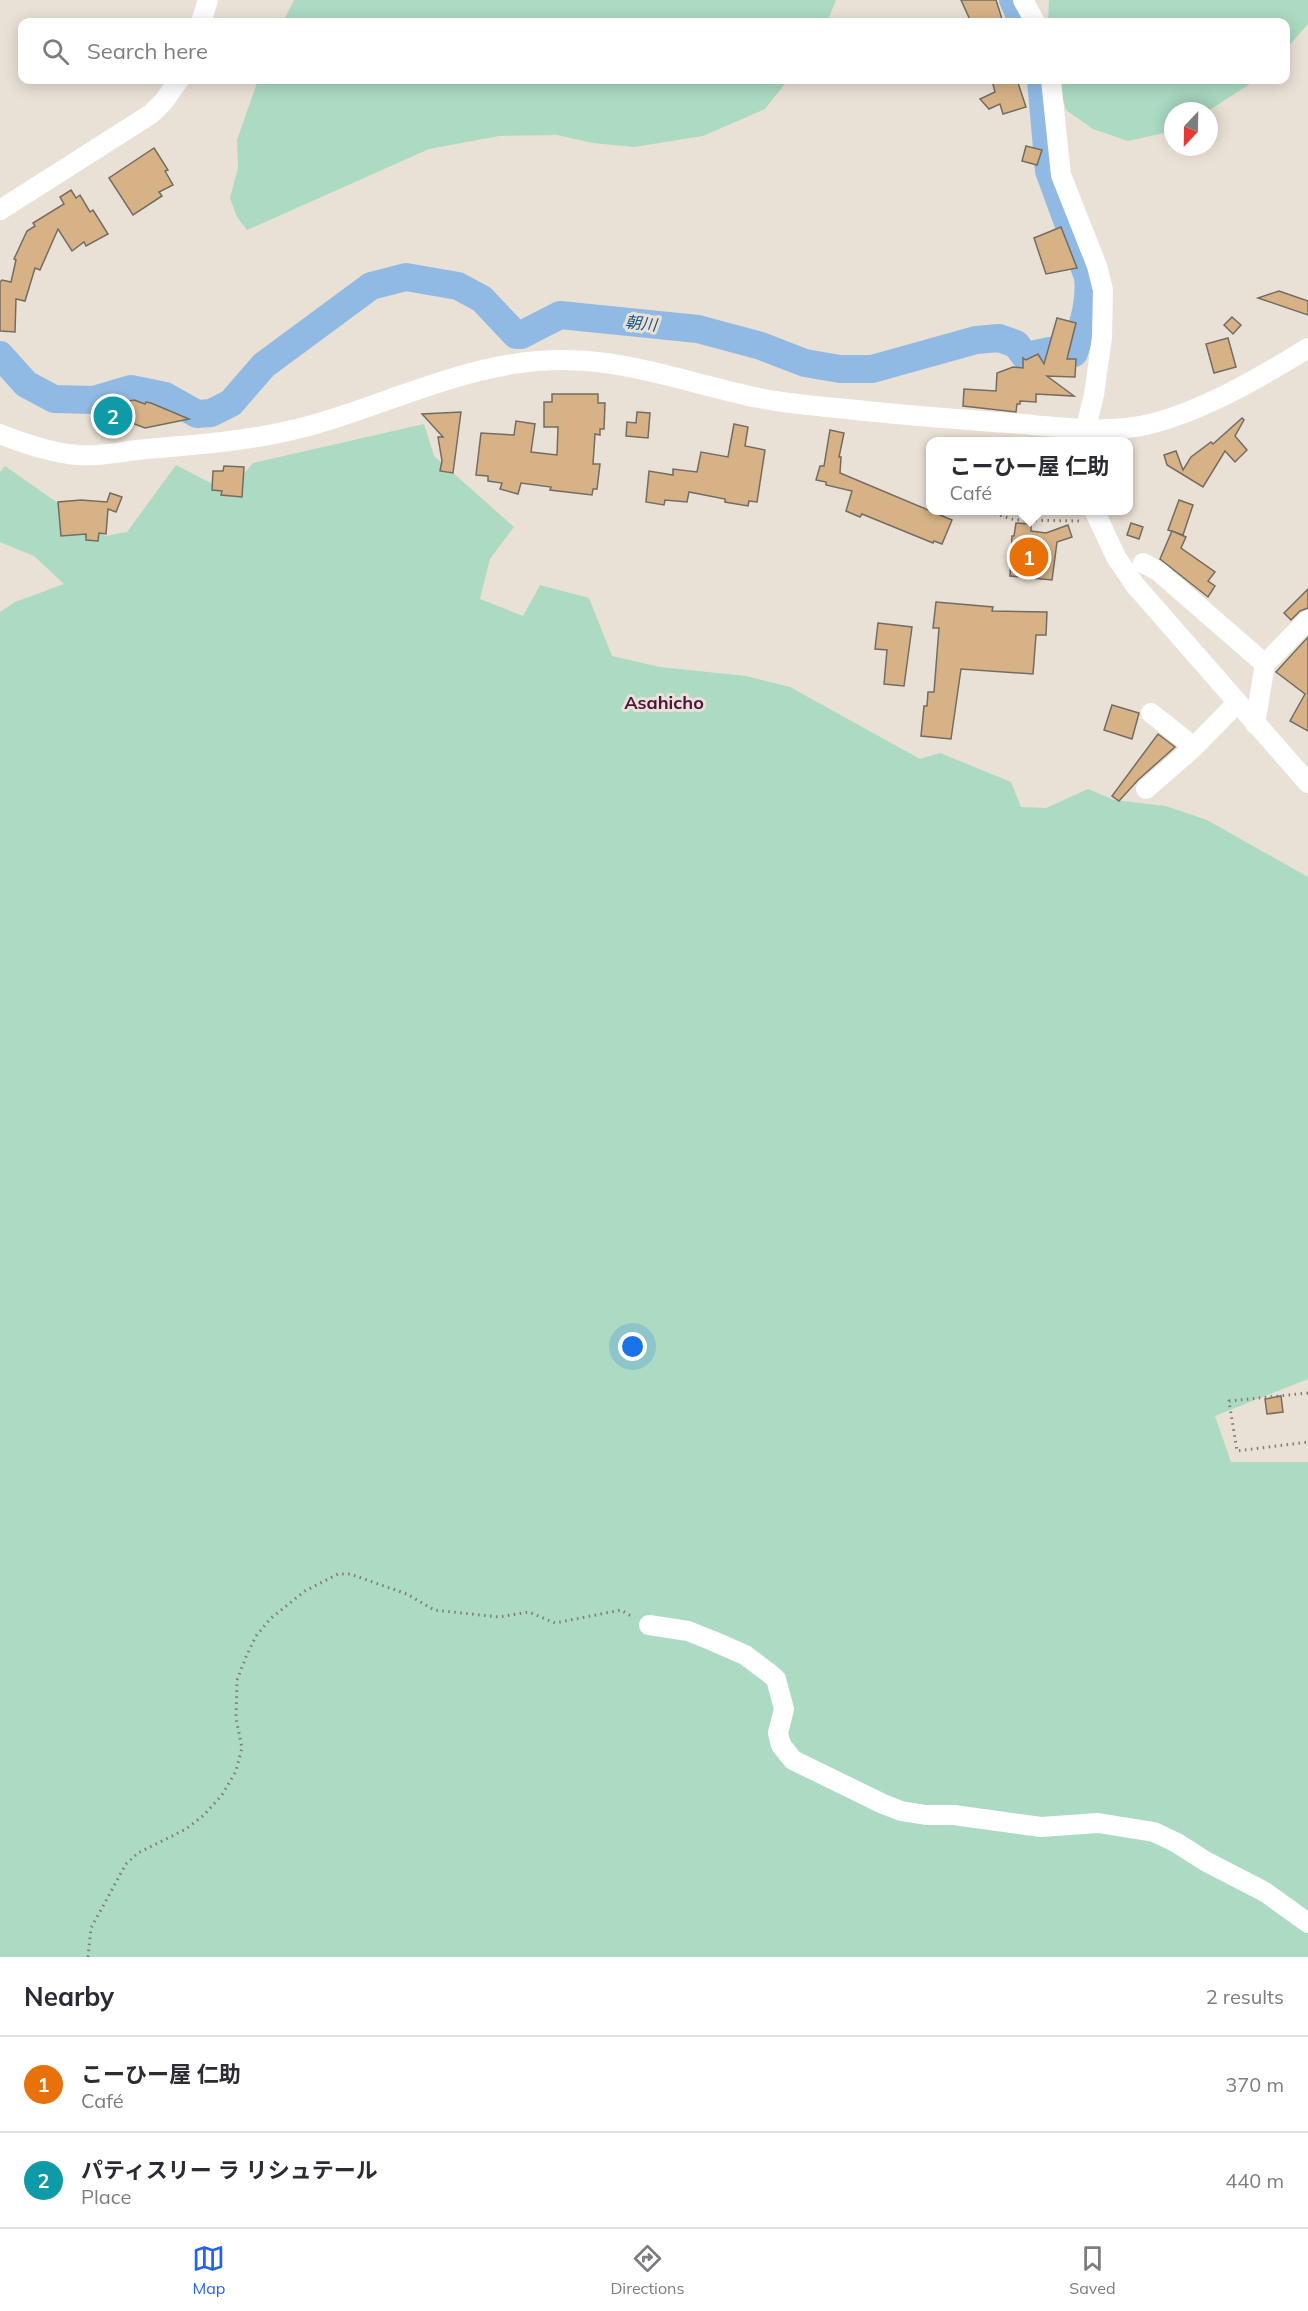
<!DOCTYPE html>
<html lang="en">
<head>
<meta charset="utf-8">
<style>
	:root { --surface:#fff; --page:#f2f2f3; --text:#2b2b33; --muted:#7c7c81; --line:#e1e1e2; --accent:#2563eb }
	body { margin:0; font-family:Mulish,"Noto Sans JP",sans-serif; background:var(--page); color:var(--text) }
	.compass { position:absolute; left:1164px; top:102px; width:54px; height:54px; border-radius:50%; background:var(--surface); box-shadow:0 3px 15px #0003; rotate:202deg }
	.you { position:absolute; left:633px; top:1347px; width:21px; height:21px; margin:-15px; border:4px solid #fff; border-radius:50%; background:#1a73e8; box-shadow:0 0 0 9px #1a73e833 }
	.badge { display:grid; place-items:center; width:39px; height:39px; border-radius:50%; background:var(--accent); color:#fff; font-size:20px; font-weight:700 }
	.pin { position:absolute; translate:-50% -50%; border:3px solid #fff; box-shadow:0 2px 6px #0006 }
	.popup { position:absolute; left:926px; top:437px; width:207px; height:78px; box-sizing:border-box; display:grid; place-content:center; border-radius:12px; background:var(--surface); filter:drop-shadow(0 2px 4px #0005); font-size:20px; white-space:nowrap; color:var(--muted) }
	.popup b { font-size:22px; color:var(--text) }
	.popup::after { content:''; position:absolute; left:50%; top:100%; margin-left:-12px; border:12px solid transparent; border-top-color:var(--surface) }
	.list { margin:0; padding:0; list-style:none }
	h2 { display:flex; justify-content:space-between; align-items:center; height:78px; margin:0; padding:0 24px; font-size:26px }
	h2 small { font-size:20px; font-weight:400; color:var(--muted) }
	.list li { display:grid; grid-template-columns:39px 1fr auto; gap:18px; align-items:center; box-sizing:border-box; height:96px; padding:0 24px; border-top:2px solid var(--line) }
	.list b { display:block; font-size:22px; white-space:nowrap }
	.list p { margin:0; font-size:20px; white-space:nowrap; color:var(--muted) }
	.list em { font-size:20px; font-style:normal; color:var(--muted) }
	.icon { flex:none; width:33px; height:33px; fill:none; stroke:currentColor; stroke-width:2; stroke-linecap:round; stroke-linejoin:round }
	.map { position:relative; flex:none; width:1308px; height:1957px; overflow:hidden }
	.search { position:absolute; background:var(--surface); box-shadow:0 3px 15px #0003; left:18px; right:18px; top:18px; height:66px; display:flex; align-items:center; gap:15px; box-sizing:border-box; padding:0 21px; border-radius:12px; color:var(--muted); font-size:22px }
	.sheet { height:270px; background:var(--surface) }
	nav { display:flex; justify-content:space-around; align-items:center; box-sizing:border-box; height:84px; border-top:2px solid var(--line); background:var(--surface); font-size:16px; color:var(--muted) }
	nav a { display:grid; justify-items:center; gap:3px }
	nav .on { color:var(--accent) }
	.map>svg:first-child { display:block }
	.green { fill:#acdac3 }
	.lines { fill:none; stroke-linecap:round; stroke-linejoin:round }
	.river { stroke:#90bae3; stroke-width:28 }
	.building { fill:#d7b286; stroke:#746c63; stroke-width:1.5 }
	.path { stroke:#817b74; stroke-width:3; stroke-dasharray:1.5 4.5; stroke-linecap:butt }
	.minor { stroke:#fff; stroke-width:20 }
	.labels { text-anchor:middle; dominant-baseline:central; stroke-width:6; stroke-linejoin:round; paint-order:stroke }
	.water-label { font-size:16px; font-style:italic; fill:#155587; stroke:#eae1d6 }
	.quarter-label { font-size:18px; font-weight:bold; fill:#4b133e; stroke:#eae1d6 }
</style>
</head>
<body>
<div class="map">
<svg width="1308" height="1957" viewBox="0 0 1308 1957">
	<rect width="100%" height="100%" fill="#eae1d6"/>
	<g class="green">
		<path d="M 294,0 L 836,0 L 827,22 L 283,22 Z"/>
		<path d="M 1049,0 L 1308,0 L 1308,24 L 1286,49 L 1286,22 L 1048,22 Z"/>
		<path d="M 258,80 L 788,80 L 765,109 L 703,136 L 634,147 L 593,143 L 557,135 L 499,136 L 429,149 L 247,230 L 237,217 L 230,198 L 238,168 L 237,140 Z"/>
		<path d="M 1057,80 L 1256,80 L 1208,111 L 1173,111 L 1173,131 L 1128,141 L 1093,129 L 1066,110 Z"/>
		<path d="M 424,424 L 434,456 L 514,527 L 490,559 L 480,599 L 523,616 L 540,585 L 589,598 L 612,656 L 660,667 L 746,676 L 790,687 L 920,759 L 940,753 L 1011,782 L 1021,807 L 1046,808 L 1088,789 L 1114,800 L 1166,806 L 1207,820 L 1308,877 L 1308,1379 L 1215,1416 L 1231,1462 L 1308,1462 L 1308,1957 L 0,1957 L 0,612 L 15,602 L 64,584 L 34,556 L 0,542 L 0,472 L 5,466 L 105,536 L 127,532 L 176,465 L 228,492 L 253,463 Z"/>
	</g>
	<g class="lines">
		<g class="river">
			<path d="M 1013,0 L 1023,22"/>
			<path d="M 0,355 L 26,384 L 54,399 L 94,400 L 131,389 L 165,396 L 197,414 L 211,413 L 231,403 L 264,365 L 371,286 L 406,277 L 458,286 L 482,299 L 516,335 L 521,335 L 560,315 L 698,329 L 761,346 L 805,363 L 840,369 L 872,369 L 976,340 L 999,338 L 1016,344 L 1025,356 L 1055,350 L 1074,353 C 1082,327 1091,304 1088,277 L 1049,171 L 1041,80"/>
		</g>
	</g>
	<g class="building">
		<path d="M 961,0 L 996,0 L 1003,22 L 971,22 Z"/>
		<path d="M 992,80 L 1017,80 L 1026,107 L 1003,114 L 1000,104 L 989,109 L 980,99 L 995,92 Z"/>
		<path d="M 1026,146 L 1042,150 L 1037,165 L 1022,161 Z"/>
		<path d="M 154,148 L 168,170 L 165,171 L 173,185 L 159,192 L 162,196 L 133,215 L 109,178 Z"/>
		<path d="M 71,190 L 76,198 L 80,195 L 90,212 L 93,210 L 108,234 L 86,246 L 84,242 L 72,251 L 58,229 L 40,270 L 35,268 L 25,301 L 16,299 L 15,332 L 0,331 L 0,282 L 2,280 L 11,282 L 16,260 L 14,259 L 27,231 L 35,226 L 33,223 L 64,204 L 60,197 Z"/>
		<path d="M 1061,227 L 1077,268 L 1046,274 L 1034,238 Z"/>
		<path d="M 1279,291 L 1308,301 L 1308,315 L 1258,298 Z"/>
		<path d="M 1232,317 L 1241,325 L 1233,334 L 1224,325 Z"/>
		<path d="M 1057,318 L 1076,323 L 1067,359 L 1076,359 L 1075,377 L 1047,376 L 1074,396 L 1036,394 L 1036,402 L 1020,401 L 1020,404 L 1017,404 L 1016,412 L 963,406 L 964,389 L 996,391 L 997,373 L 1013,367 L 1023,368 L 1023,358 L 1026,360 L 1038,354 L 1044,364 Z"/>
		<path d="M 1228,338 L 1236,367 L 1214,373 L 1206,344 Z"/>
		<path d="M 552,394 L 598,394 L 598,403 L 605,403 L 604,429 L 600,429 L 600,435 L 595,434 L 593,464 L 600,464 L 597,489 L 593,489 L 592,495 L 550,490 L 551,487 L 521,483 L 518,494 L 500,489 L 502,483 L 488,481 L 488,476 L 476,475 L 481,433 L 514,435 L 516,421 L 535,424 L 531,452 L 557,455 L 558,427 L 544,427 L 544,402 L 552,402 Z"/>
		<path d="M 134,400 L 145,404 L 146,402 L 151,403 L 189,419 L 145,428 L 132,423 L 105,428 L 104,424 L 101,425 L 97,407 Z"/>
		<path d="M 461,412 L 453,473 L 440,471 L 442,461 L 438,437 L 443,437 L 422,414 Z"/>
		<path d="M 637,412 L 650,413 L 648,438 L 626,436 L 627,422 L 636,423 Z"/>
		<path d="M 1242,418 L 1244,420 L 1235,436 L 1247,450 L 1235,462 L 1225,451 L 1203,487 L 1167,465 L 1164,455 L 1176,451 L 1183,470 L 1191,457 L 1211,442 L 1213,444 Z"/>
		<path d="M 734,424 L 748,427 L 745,446 L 765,450 L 757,502 L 749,501 L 748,506 L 725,502 L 725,499 L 689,492 L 687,502 L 665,500 L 664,505 L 646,502 L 649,471 L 673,475 L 673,469 L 697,472 L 701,452 L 728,457 Z"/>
		<path d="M 830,430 L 844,433 L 839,457 L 841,457 L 840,473 L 952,520 L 942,544 L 934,541 L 933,543 L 862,514 L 860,517 L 846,511 L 852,491 L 826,485 L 826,482 L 816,480 L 820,466 L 824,466 Z"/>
		<path d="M 224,466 L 244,467 L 242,497 L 221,495 L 222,491 L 212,490 L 213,471 L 223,471 Z"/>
		<path d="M 110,493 L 122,497 L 116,512 L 108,509 L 106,534 L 99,533 L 98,541 L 86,540 L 86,534 L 61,536 L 58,502 L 81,500 L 107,502 Z"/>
		<path d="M 1179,500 L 1193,505 L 1183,535 L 1168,530 Z"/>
		<path d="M 1016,523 L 1031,524 L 1031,531 L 1046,533 L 1068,525 L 1072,537 L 1057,542 L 1052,580 L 1010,576 L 1012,536 L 1014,536 Z"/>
		<path d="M 1131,523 L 1143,527 L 1139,539 L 1127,535 Z"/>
		<path d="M 1172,531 L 1186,537 L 1181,548 L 1215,572 L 1208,581 L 1215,586 L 1208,597 L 1160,559 Z"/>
		<path d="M 1308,589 L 1308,608 L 1300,611 L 1291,620 L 1284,613 Z"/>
		<path d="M 936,602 L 993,607 L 992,611 L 1047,612 L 1046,635 L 1036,635 L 1033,674 L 961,669 L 951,739 L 921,736 L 924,706 L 927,706 L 928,692 L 934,692 L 939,628 L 933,628 Z"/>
		<path d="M 878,623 L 912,627 L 904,686 L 884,684 L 887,650 L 875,649 Z"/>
		<path d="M 1308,637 L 1308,731 L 1290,721 L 1305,694 L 1276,672 Z"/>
		<path d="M 1112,705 L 1139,713 L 1132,739 L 1104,730 Z"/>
		<path d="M 1158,734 L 1175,747 L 1138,780 L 1119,801 L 1112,796 Z"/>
		<path d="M 1281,1396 L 1283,1412 L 1267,1414 L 1265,1399 Z"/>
	</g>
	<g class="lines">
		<g class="path">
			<path d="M 983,510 L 1015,520 L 1081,521"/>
			<path d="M 1308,1393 L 1229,1401 L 1237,1451 L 1308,1442"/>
			<path d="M 88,1957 L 91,1928 L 126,1864 L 138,1853 L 186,1829 L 204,1815 L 222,1795 L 236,1771 L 242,1748 L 236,1718 L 237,1680 L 246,1657 L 256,1636 L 270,1619 L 305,1591 L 338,1574 L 350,1574 L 407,1594 L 434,1610 L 499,1617 L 529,1612 L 555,1623 L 621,1610 L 634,1618"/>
		</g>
		<g class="minor">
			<path d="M 1023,0 L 1035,22"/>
			<path d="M 201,22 L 208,0"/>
			<path d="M 1051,80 L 1061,175 L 1097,266 L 1103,290 L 1102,337 L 1094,395 L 1083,439"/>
			<path d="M 0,210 L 151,114 L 164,101 L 179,80"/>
			<path d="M 0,434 C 25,444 51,453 78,455 C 100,457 124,451 146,449 C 209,444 272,439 332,419 C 392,400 451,374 513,364 C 606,349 672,380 759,398 C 788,404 818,406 847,409 C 901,415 954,419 1009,423 C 1052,426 1108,435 1150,424 C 1205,410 1261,377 1308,348"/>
			<path d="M 1094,510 L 1116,557 L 1135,585 L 1308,783"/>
			<path d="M 1143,563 L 1158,571 L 1265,664"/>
			<path d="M 1151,713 L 1194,747"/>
			<path d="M 1255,724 L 1265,664 L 1308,620"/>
			<path d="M 1146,789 L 1194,747 L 1237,703"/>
			<path d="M 649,1625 L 688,1631 L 713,1641 L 745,1655 L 769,1673 L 776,1679 L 784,1709 L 778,1733 L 781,1745 L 793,1760 L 883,1804 L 901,1811 L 926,1815 L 954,1815 L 1041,1827 L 1098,1823 L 1154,1832 L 1177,1843 L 1205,1861 L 1265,1892 L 1308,1923"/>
		</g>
	</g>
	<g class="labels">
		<g class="water-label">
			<text transform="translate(641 323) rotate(6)">朝川</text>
		</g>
		<g class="quarter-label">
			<text x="664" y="702">Asahicho</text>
		</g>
	</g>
</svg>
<svg class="compass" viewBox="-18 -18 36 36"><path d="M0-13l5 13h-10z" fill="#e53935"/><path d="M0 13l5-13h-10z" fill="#7c7c81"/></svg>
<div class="you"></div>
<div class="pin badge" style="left:1029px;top:557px;background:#e8710a">1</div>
<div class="popup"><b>こーひー屋 仁助</b>Café</div>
<div class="pin badge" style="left:113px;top:416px;background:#0f9aa8">2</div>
<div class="search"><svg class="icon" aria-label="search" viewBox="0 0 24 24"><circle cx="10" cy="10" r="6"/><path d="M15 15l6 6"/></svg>Search here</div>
</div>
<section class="sheet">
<h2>Nearby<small>2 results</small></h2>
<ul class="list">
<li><span class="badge" style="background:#e8710a">1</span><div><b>こーひー屋 仁助</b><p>Café</p></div><em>370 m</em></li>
<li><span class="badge" style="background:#0f9aa8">2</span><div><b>パティスリー ラ リシュテール</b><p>Place</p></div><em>440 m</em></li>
</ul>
</section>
<nav>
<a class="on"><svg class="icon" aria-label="map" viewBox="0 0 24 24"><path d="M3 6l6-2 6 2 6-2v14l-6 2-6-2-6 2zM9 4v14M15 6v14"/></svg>Map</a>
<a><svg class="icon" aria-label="directions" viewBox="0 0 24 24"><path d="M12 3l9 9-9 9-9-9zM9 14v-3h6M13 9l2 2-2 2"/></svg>Directions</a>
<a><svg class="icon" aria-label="saved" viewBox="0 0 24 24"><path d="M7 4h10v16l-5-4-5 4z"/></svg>Saved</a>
</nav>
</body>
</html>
